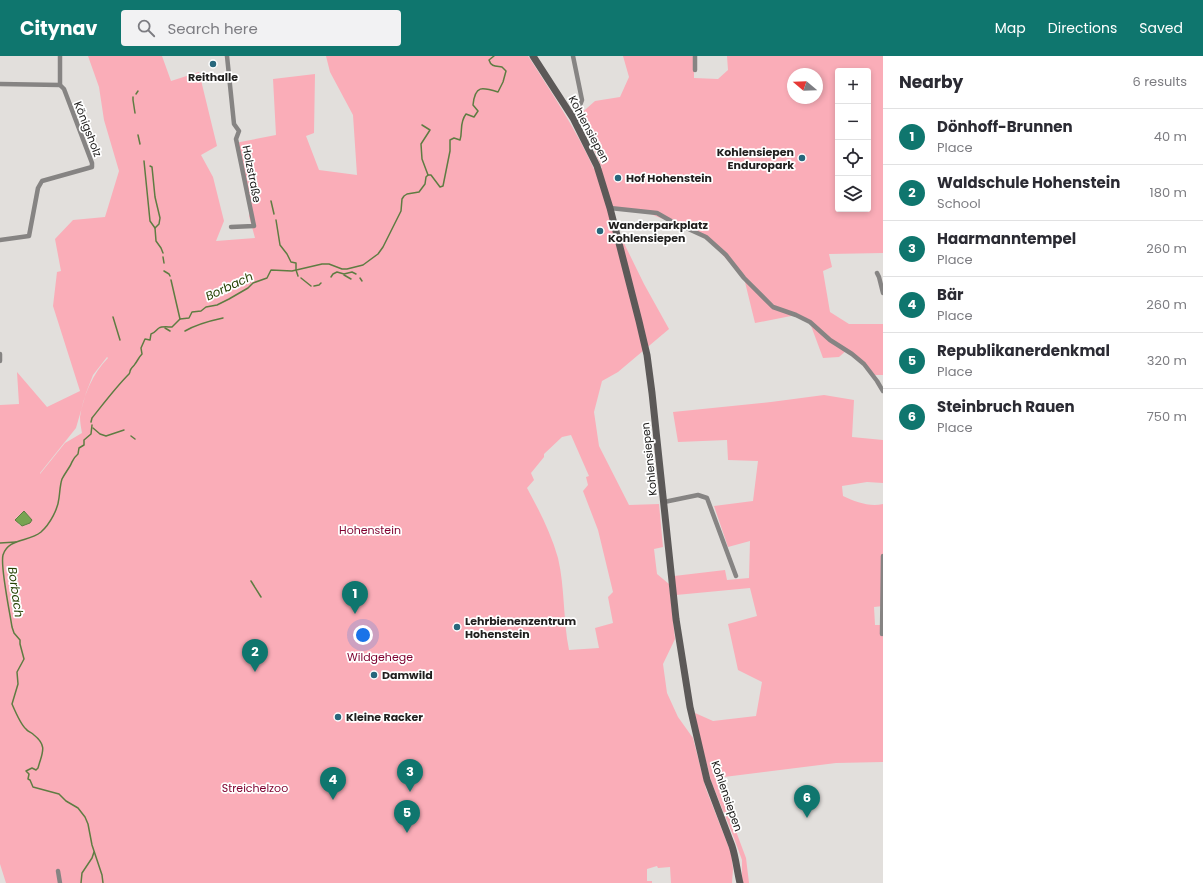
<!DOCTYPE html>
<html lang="en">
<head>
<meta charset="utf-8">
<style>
	:root { --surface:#fff; --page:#f2f2f3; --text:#2b2b33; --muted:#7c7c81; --line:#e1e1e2; --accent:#0f766e }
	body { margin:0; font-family:Poppins,sans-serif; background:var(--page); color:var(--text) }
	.controls { position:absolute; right:12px; top:12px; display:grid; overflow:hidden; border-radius:4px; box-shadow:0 2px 6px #0003 }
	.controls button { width:36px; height:36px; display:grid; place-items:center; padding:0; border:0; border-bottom:1px solid var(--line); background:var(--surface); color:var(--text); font:20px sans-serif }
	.compass { position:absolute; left:787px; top:12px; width:36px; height:36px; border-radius:50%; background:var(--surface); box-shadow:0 2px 6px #0003; rotate:289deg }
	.you { position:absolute; left:363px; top:579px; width:14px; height:14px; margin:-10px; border:3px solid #fff; border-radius:50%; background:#1a73e8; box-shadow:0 0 0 6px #1a73e833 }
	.badge { display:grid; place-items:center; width:26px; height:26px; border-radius:50%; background:var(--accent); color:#fff; font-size:13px; font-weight:700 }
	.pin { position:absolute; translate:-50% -33px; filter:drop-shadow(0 1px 2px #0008) }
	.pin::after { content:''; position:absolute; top:21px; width:14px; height:12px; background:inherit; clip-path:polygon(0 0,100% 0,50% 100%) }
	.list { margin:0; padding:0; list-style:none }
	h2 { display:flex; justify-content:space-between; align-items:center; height:52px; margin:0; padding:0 16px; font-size:17px }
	h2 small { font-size:13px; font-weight:400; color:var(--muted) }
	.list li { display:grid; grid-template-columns:26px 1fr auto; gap:12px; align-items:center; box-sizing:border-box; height:56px; padding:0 16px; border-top:1px solid var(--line) }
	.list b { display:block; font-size:15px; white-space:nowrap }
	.list p { margin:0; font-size:13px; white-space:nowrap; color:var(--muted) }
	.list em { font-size:13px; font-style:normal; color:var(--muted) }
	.icon { flex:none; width:22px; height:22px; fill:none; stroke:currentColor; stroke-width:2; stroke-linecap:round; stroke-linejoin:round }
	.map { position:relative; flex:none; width:883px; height:827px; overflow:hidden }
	header { display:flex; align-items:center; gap:24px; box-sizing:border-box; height:56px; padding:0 20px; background:var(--accent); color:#fff }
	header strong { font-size:19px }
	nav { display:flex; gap:22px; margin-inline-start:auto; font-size:14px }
	.search { width:280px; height:36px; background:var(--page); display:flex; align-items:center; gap:10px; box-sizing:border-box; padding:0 14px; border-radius:4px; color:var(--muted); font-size:15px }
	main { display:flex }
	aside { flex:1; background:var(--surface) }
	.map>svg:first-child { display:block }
	.green { fill:#faadb8; fill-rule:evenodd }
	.water { fill:#78a451; stroke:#5e7c42 }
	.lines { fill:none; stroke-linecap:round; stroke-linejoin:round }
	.stream { stroke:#5e7c42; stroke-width:1.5 }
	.street { stroke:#868483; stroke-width:4.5 }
	.secondary { stroke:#5c5958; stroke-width:7 }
	.poi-dot { fill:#27677c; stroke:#fff; stroke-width:1.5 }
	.labels { text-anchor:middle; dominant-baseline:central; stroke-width:3.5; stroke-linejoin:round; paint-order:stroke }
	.poi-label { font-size:11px; font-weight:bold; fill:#21201f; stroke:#fff; text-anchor:start }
	.street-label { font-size:11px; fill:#21201f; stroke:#fff }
	.park-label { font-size:11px; fill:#7e002f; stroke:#fff }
	.water-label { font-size:12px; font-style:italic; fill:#274305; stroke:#fff }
</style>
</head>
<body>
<header>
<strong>Citynav</strong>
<div class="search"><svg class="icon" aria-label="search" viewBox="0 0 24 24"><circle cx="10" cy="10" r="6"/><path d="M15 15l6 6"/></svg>Search here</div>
<nav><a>Map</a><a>Directions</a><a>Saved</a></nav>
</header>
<main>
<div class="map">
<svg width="883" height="827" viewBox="0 0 883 827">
	<rect width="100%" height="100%" fill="#e2dfdc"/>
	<g class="green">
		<path d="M 88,0 L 162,0 L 171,25 L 199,16 L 217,90 L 201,99 L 213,121 L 224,165 L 216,185 L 255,182 L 249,160 L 250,149 L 235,87 L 276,79 L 273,23 L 315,18 L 314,77 L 306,80 L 319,114 L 357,119 L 353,59 L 330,16 L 326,0 L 528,0 C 552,37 576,73 594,113 L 602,112 L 590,85 L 577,61 L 595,45 L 620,41 L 629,21 L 623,0 L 694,0 L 694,22 L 718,23 L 728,14 L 727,0 L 883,0 L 883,197 L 829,198 L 832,211 L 823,215 L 830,256 L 849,268 L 883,268 L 883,319 L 875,319 L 848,293 L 839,301 L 823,302 L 810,267 L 796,259 L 755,267 L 744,222 L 706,181 L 646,156 L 613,153 L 620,179 L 644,228 L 669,273 L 618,316 L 602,325 L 594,356 L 599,390 L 629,449 L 659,448 L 663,491 L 654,493 L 657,518 L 669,528 L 675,583 L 663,608 L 667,637 L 678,661 L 693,682 L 706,733 L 731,797 L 733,813 L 732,827 L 671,827 L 670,811 L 658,812 L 657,810 L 647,813 L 647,825 L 652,825 L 652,827 L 6,827 L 0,808 L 0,349 L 19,348 L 17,316 L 47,351 L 80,335 L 53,250 L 57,216 L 61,215 L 55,183 L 73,164 L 105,161 L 119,115 L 104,64 L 99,31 ZM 838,15 L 868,15 L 868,153 L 838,153 ZM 793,18 L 817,18 L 817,42 L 793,42 ZM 107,301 L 108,302 C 93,317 83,340 80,361 C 80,366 81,372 82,377 L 65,387 L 40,418 L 40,417 L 76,372 L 86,337 L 93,319 ZM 571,379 L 589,420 L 586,421 L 588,429 L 583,435 L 598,474 L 613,536 L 608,541 L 613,567 L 595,572 L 599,592 L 569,594 C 563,564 565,532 558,502 C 551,477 539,454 527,432 L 534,424 L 531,417 L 544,401 L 544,398 L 562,381 ZM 24,455 L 32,464 C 29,468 24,471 19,469 L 16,462 Z"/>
		<path d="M 824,339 L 854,344 L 852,381 L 883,384 L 883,427 L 867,426 L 842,430 L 843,440 C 856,446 869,451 883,448 L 883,550 L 874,551 L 875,569 L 883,569 L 883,706 L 836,707 L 716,722 L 746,802 L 749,827 L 742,827 L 742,804 L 734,782 L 711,725 L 697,671 L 695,657 L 713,665 L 756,660 L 762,626 L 738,614 L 728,568 L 757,560 L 750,532 L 676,539 L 674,520 L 725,514 L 727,524 L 749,522 L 750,485 L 728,491 L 714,450 L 753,445 L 758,405 L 728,404 L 727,384 L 678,386 L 673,356 L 771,346 Z"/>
	</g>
	<path class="water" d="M 24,455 L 32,464 L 30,467 L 22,470 L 15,464 Z"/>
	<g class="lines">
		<g class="stream">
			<path d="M 136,38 L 138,35"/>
			<path d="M 133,41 L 133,44 L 135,57"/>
			<path d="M 422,69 L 430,74 L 421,88 L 422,103 L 428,119"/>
			<path d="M 138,79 L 140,88"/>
			<path d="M 144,105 L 150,165 L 155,172 L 156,185 L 161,192 L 163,197"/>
			<path d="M 150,110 L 152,111 L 155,141 L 160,162 L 159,168 L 155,172"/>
			<path d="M 271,145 L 274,158"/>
			<path d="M 276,164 L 280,189 L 287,198 L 291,206 L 296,207 L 296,214 L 298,220"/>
			<path d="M 163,201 L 164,207"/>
			<path d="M 164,215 L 169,218 L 170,220"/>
			<path d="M 344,219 L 351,223"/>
			<path d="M 331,221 L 333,218 L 337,216 L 344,218 L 352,216 L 356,218"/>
			<path d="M 301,222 L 311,230"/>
			<path d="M 360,222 L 362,225"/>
			<path d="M 171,224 L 180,263"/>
			<path d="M 314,230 L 319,229 L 321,227"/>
			<path d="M 113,261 L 120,284"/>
			<path d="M 165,272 L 170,275"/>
			<path d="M 185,275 C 197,268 209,265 223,262"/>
			<path d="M 91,366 L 92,362 C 104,347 116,331 129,318 C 131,315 129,316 131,313 C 132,311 134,310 135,308 C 138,304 139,301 142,298 L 141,292 L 145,283 L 150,284 L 151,278 C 155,277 156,274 159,272 C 162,270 168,271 172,271 L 180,263 L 189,262 L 192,256 L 201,255 L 206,251 L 217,249 L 229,243 L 248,232 L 253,227 L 267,222 L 271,214 L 292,215 L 322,208 L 329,208 L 342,213 L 347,213 L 363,209 L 378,198 L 383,191 L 401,155 L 402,143 L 404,140 L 407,138 L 419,136 L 425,128 L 426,121 L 428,119 L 431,119 L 440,131 L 443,130 L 450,95 L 450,84 L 454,82 L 460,84 C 463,75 459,67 466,58 L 474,61 L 478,55 L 473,49 C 475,29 482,31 498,36 L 503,26 L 506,15 L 502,11 C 496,10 491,11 489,4 L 494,0"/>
			<path d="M 92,369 L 91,378 L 84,384 L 84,389 L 79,392 L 78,398 C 72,403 73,405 70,410 C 67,415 64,419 62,423 C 60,429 60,435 59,442 C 58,453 50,468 41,476 C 29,486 8,482 3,499 C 0,510 10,557 12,571 L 14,577 L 20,584 L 20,588 L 24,603 L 17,616 L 18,628 L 12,648 C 15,655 21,669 26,673 C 28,676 31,676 34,679 C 48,690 42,697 38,712 L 36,714 L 32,712 L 26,715 L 29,718 L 28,723 L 30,724 L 33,731 L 59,738 L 66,745 L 78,752 L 85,761 L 88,768 L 92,789 L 102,819 L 103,827"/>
			<path d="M 93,372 L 100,378 L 106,380 L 124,374"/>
			<path d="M 131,380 L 135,383"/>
			<path d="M 0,487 L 16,486"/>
			<path d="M 251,525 L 261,541"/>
			<path d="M 81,827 L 82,817 L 92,802 L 94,796"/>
		</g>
		<g class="street">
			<path d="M 227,0 L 234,68 L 239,75 L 236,83 L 254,170 L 231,171"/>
			<path d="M 573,0 L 582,44 L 579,52 L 576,57"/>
			<path d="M 695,0 L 695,14"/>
			<path d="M 0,28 L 60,29"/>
			<path d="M 610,152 L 657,157 L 671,165 L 706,181 L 726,199 L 744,222 L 773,251 L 796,259 L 810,266 L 830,284 L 852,298 L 864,308 L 877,325 L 883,335"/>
			<path d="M 0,184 L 29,180 L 38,132 L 42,125 L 92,111 L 92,107 L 64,33 L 60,29 L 60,0"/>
			<path d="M 877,217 L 879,221 L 883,237"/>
			<path d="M 0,298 L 0,305"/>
			<path d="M 664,446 L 698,439 L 707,442 L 736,520"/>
			<path d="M 882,578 L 883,500"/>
			<path d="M 58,815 L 60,827"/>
		</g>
		<path class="secondary" d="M 533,0 L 573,62 L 597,110 L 610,152 L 639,265 L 647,299 L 652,337 L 676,563 L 690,651 L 707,724 L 732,790 C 736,802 737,815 740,827"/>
	</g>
	<g class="poi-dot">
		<circle cx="213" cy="8" r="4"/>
		<circle cx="802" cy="102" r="4"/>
		<circle cx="618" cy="122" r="4"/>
		<circle cx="600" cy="175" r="4"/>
		<circle cx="457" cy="571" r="4"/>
		<circle cx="374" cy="619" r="4"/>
		<circle cx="338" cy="661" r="4"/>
	</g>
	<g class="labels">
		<g class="poi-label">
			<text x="213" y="21" text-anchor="middle">Reithalle</text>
			<text x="794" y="96" text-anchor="end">Kohlensiepen<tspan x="794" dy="13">Enduropark</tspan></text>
			<text x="626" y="122">Hof Hohenstein</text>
			<text x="608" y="169">Wanderparkplatz<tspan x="608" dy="13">Kohlensiepen</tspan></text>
			<text x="465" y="565">Lehrbienenzentrum<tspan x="465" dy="13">Hohenstein</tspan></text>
			<text x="382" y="619">Damwild</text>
			<text x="346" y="661">Kleine Racker</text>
		</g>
		<g class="street-label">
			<text transform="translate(88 73) rotate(69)">Königsholz</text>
			<text transform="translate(589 73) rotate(62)">Kohlensiepen</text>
			<text transform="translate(252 118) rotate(79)">Holzstraße</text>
			<text transform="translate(649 403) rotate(-96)">Kohlensiepen</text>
			<text transform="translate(727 740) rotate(71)">Kohlensiepen</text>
		</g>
		<g class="park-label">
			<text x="370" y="474">Hohenstein</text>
			<text x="380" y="601">Wildgehege</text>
			<text x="255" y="732">Streichelzoo</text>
		</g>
		<g class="water-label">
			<text transform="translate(229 230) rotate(-25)">Borbach</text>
			<text transform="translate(16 536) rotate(82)">Borbach</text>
		</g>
	</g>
</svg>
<div class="controls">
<button>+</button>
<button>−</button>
<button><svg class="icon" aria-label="locate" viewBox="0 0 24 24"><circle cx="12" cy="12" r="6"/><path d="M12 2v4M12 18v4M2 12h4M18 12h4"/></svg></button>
<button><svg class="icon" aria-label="layers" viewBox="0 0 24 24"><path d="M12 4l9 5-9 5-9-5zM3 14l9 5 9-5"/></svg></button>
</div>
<svg class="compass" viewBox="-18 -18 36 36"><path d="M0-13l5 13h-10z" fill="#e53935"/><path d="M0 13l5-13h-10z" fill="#7c7c81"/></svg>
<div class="you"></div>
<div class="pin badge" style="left:355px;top:558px">1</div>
<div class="pin badge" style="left:255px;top:616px">2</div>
<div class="pin badge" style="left:410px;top:736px">3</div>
<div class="pin badge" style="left:333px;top:744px">4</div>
<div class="pin badge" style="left:407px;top:777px">5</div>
<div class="pin badge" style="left:807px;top:762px">6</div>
</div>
<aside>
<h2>Nearby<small>6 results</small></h2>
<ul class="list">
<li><span class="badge">1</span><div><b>Dönhoff-Brunnen</b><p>Place</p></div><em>40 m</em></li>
<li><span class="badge">2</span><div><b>Waldschule Hohenstein</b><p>School</p></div><em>180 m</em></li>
<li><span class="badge">3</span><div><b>Haarmanntempel</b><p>Place</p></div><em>260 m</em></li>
<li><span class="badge">4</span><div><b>Bär</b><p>Place</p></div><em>260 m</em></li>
<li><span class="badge">5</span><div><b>Republikanerdenkmal</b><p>Place</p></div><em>320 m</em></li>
<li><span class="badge">6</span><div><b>Steinbruch Rauen</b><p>Place</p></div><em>750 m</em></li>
</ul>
</aside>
</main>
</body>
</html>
